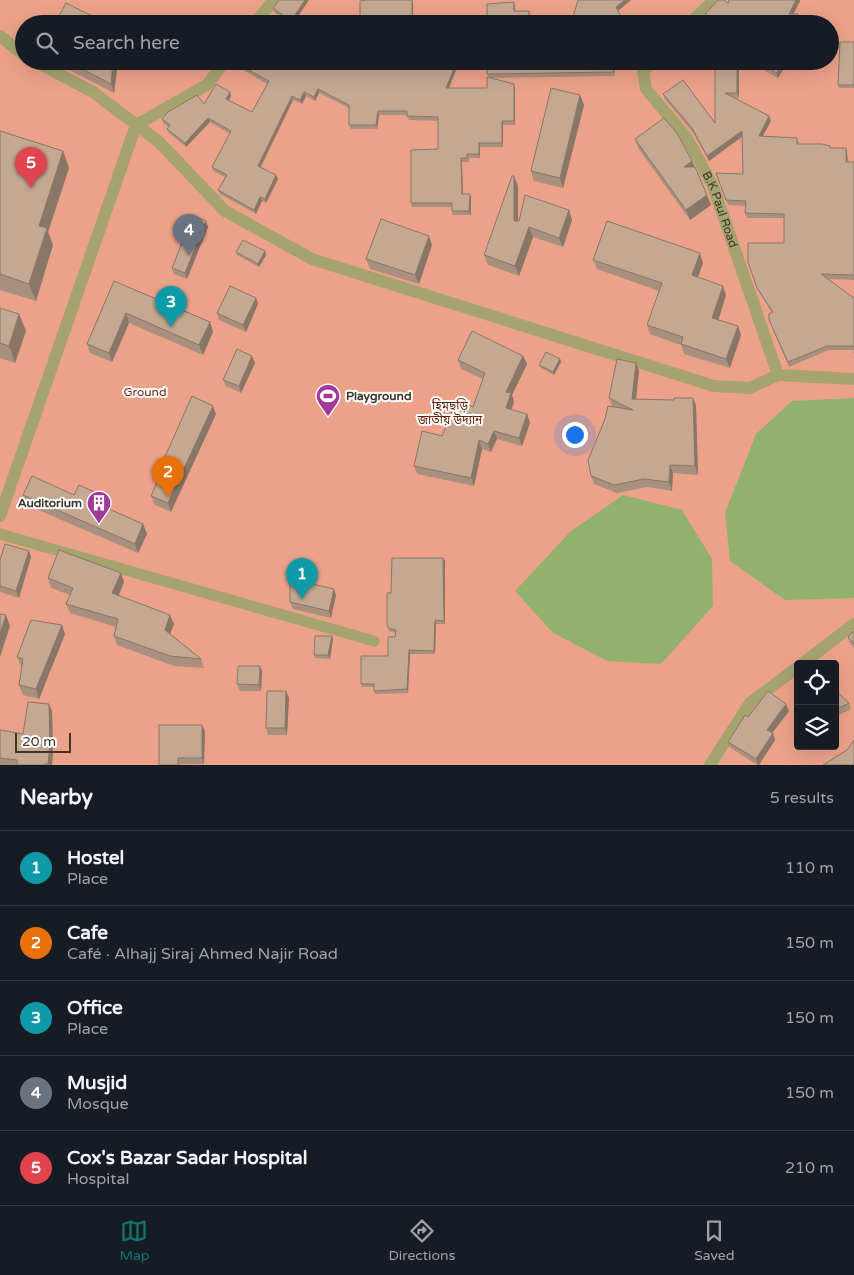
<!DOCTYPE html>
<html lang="en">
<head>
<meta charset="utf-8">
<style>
	:root { --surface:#171b24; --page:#20242c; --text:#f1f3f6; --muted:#9ea1a6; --line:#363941; --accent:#0f766e }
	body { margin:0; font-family:"Varela Round","Noto Sans Bengali",sans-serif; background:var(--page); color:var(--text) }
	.controls { position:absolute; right:15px; bottom:15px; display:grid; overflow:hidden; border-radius:5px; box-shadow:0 5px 20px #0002 }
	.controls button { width:45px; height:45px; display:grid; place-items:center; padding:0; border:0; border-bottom:1px solid var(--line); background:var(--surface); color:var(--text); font:25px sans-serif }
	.scale { position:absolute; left:15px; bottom:12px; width:56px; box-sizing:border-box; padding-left:5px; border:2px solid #3d362a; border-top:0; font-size:14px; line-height:18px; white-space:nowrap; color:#3d362a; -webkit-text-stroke:4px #fff; paint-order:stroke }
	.you { position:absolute; left:574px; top:434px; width:18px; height:18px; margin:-12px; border:4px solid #fff; border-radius:50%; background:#1a73e8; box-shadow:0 0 0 8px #1a73e833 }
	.badge { display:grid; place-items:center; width:32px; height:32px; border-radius:50%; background:var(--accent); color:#fff; font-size:16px; font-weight:700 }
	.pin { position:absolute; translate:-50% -41px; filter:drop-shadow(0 1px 2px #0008) }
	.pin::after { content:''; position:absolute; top:26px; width:18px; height:15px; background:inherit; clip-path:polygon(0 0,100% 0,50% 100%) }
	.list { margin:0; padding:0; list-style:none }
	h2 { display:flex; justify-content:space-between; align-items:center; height:65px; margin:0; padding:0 20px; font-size:21px }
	h2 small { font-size:16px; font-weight:400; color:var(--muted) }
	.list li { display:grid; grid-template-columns:32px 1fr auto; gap:15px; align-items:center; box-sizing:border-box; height:75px; padding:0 20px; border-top:1px solid var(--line) }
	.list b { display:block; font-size:19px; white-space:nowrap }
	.list p { margin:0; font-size:16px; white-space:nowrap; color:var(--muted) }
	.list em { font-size:16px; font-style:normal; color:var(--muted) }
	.icon { flex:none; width:28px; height:28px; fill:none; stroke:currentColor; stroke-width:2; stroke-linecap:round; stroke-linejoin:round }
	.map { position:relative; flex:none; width:854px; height:765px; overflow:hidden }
	.search { position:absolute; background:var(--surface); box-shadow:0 5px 20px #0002; left:15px; right:15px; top:15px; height:55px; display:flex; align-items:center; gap:12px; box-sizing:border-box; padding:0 18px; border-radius:28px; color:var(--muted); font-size:19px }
	.sheet { height:440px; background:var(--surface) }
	nav { display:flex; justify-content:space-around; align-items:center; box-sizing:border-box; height:70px; border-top:1px solid var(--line); background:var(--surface); font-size:14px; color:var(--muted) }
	nav a { display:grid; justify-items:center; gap:2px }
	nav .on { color:var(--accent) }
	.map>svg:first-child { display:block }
	.green { fill:#eca28a; fill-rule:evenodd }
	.water { fill:#92b16c }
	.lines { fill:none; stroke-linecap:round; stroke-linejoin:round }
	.service { stroke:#a5a36e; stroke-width:11 }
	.minor { stroke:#a5a36e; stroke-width:12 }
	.wall { fill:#a9907e }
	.shaded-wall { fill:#897666 }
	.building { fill:#c4a892; stroke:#897666 }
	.labels { text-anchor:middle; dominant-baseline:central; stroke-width:4; stroke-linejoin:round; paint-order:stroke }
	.street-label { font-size:12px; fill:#3d362a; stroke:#fff }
	.park-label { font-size:12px; fill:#652108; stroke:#fff }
	.poi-label { font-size:12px; font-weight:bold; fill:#3d362a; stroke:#fff; text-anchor:start }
</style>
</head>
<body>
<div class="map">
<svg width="854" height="765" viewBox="0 0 854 765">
	<rect width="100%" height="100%" fill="#f8e7c8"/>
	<path class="green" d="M 0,0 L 854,0 L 854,765 L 0,765 ZM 24,24 L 830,24 L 830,61 L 24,61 ZM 798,664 L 835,664 L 835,746 L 798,746 Z"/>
	<g class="water">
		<path d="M 854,398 L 854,598 L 785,600 L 730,561 L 725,513 L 756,434 L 792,401 Z"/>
		<path d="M 623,495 L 682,510 L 712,559 L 713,606 L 661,664 L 607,661 L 552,632 L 515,591 L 571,531 Z"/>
	</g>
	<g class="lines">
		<path class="service" d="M 0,534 L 374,641"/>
		<g class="minor">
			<path d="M 254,24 L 274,0"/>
			<path d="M 689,24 L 714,0"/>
			<path d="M 0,36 L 24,55"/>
			<path d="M 34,61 L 93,92 L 159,142 L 225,211 L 312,259 L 714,386 L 750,388 L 778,375 L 854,379"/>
			<path id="s1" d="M 653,61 L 643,72 L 646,89 L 687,138 L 713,186 L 778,375"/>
			<path d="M 0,516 L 136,125 L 207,85 L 225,61"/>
			<path d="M 802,664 L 854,624"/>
			<path d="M 710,765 L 750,703 L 798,667"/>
		</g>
	</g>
	<g class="wall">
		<path d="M 279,0 L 293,24 L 291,24 L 274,12 L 273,8 Z"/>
		<path d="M 800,1 L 793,14 L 800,19 L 797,24 L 714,24 L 707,18 L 705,14 L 728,3 Z"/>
		<path d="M 854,42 L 854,88 L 839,88 L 838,85 Z"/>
		<path d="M 52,61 L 118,61 L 114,93 Z"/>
		<path d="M 235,61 L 460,61 L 449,88 L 487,88 L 489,78 L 487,74 L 633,61 L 633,70 L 615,70 L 615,76 L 490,78 L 514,84 L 515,88 L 515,125 L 503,125 L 503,147 L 480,147 L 480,158 L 469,158 L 469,162 L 462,162 L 463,194 L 471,198 L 471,215 L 453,215 L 452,211 L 452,207 L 412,207 L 411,203 L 438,149 L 438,121 L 409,120 L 407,115 L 379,115 L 377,129 L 351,129 L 349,125 L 349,108 L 319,93 L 315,101 L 306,96 L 302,104 L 293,100 L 261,167 L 276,175 L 278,179 L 266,203 L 262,201 L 256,214 L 220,194 L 218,190 L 225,177 L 213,171 L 212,167 L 230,134 L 210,122 L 186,147 L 169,133 L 167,129 L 169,127 L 163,123 L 162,119 L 204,104 L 231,96 L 229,101 L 252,112 L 267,84 L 236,66 Z"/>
		<path d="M 739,61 L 739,98 L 734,98 L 771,121 L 763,136 L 797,138 L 799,144 L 831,148 L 846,148 L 847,153 L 848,162 L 854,162 L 854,280 L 828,279 L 854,298 L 854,355 L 853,352 L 854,350 L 829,350 L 789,367 L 771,325 L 772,313 L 759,292 L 748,262 L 784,243 L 784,218 L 747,218 L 745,213 L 746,206 L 728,205 L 716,173 L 743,174 L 742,137 L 709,161 L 693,133 L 665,99 L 663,94 L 715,123 L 725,69 Z"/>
		<path d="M 748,61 L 782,61 L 783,70 L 778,78 Z"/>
		<path d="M 580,95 L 584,105 L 563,188 L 534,181 L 531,171 Z"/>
		<path d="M 0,131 L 63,151 L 69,168 L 48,232 L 53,245 L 36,301 L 0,290 Z"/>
		<path d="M 635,139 L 692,161 L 711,205 L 690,220 L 638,148 Z"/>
		<path d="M 518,186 L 518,221 L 569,210 L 572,220 L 563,247 L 533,237 L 519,276 L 488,265 L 484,255 Z"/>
		<path d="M 206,221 L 208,227 L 187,279 L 174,274 L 172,268 Z"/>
		<path d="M 432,245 L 419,284 L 370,269 L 366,259 Z"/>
		<path d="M 265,251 L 266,255 L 259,267 L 237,255 L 236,252 Z"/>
		<path d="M 593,260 L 703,263 L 698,277 L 726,295 L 718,320 L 738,326 L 741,335 L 730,368 L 684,354 L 681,345 L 650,334 L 647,325 L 659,291 L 597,269 Z"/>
		<path d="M 114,281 L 210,322 L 213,332 L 203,355 L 129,323 L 112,362 L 90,353 L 87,344 Z"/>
		<path d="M 256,298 L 258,304 L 246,332 L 219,320 L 217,313 Z"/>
		<path d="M 0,308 L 19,314 L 26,331 L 15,363 L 0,358 Z"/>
		<path d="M 523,356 L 527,364 L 512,395 L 514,402 L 511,410 L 527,414 L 530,423 L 522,446 L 497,439 L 491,452 L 482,449 L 474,486 L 417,474 L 414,466 L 442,436 L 473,407 L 483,379 L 461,369 L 458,360 Z"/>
		<path d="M 560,359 L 561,362 L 554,375 L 541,368 L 539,365 Z"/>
		<path d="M 255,363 L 241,393 L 226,386 L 223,380 Z"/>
		<path d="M 636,363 L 639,371 L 636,399 L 674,400 L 693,398 L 696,406 L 698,475 L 673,473 L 672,491 L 647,487 L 617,493 L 594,484 L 591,476 L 614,407 L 612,406 L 609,398 Z"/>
		<path d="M 216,414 L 171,512 L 155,505 L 151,496 L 166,464 L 164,459 Z"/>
		<path d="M 23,495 L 74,495 L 104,496 L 108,506 L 107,508 L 143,524 L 147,534 L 138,553 L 27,505 Z"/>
		<path d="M 29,551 L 31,557 L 19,598 L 0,592 L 0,560 Z"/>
		<path d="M 445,561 L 445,624 L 436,624 L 435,654 L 410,654 L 408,693 L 375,694 L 374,687 L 362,687 L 361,684 L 388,656 L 395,637 L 396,633 L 389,631 L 388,628 L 391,593 Z"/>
		<path d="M 121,573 L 124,582 L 119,595 L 174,624 L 170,634 L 201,659 L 204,668 L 174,666 L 117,645 L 114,636 L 116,627 L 70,613 L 66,604 L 70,595 L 51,588 L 48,578 Z"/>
		<path d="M 336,595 L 331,618 L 293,609 L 290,602 Z"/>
		<path d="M 854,631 L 854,648 L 850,643 L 848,637 Z"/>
		<path d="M 65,634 L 39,699 L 23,695 L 19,685 L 22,667 L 21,666 L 17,657 Z"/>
		<path d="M 332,636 L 333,639 L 330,659 L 315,658 L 314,655 Z"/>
		<path d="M 260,666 L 262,672 L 261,691 L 240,691 L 237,684 Z"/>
		<path d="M 835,690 L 849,703 L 851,709 L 835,717 Z"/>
		<path d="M 286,691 L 289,698 L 287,735 L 268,735 L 266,728 Z"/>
		<path d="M 49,704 L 52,711 L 53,752 L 52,765 L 0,765 L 0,730 L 23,734 Z"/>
		<path d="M 789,711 L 772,733 L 775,740 L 759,765 L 757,765 L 731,748 L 728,742 L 748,717 Z"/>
		<path d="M 205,731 L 204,764 L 159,765 Z"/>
	</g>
	<g class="shaded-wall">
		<path d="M 305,0 L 309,0 L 293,24 L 292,24 L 291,21 Z"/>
		<path d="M 412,0 L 413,4 L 413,24 L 412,24 Z"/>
		<path d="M 625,0 L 631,0 L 618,11 L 616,7 Z"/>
		<path d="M 796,0 L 800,0 L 800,1 L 791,19 L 789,14 Z"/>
		<path d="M 514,2 L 515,6 L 515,15 L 514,11 Z"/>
		<path d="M 529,11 L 530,15 L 530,24 L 529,24 Z"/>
		<path d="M 798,14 L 800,19 L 797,24 L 793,24 Z"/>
		<path d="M 113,61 L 118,61 L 114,93 L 111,84 Z"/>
		<path d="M 457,61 L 460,61 L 447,92 L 446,88 Z"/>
		<path d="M 631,61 L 633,61 L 633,70 L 631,66 Z"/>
		<path d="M 737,61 L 739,61 L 739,98 L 737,93 Z"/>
		<path d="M 781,61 L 782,61 L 783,70 L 778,78 L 777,73 Z"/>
		<path d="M 514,84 L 515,88 L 515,125 L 514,121 Z"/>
		<path d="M 318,89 L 319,93 L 315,101 L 314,97 Z"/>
		<path d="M 230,92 L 231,96 L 227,103 L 226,99 Z"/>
		<path d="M 304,92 L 306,96 L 302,104 L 300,100 Z"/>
		<path d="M 580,95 L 584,105 L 563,188 L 560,178 Z"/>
		<path d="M 292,96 L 293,100 L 259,170 L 258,166 Z"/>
		<path d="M 378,111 L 379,115 L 377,129 L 376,125 Z"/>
		<path d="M 769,116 L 771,121 L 760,141 L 759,136 Z"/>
		<path d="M 208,118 L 210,122 L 186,147 L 185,143 Z"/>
		<path d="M 502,121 L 503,125 L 503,147 L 502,143 Z"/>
		<path d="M 742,131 L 744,135 L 709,161 L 707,156 Z"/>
		<path d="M 479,143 L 480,147 L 480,158 L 479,154 Z"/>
		<path d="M 846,148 L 847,153 L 848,167 L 846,162 Z"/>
		<path d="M 63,151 L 69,168 L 48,232 L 53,245 L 36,301 L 29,284 L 39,226 Z"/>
		<path d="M 461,158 L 462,162 L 463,198 L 462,194 Z"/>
		<path d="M 692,161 L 696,171 L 684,167 Z"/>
		<path d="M 276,175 L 278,179 L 266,203 L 265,199 Z"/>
		<path d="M 514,176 L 518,186 L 518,230 L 514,221 Z"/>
		<path d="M 470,194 L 471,198 L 471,215 L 469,211 Z"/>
		<path d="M 707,195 L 711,205 L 690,220 L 686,210 Z"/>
		<path d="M 260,197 L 262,201 L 256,214 L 254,210 Z"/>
		<path d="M 569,210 L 572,220 L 563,247 L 559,238 Z"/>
		<path d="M 206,221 L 208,227 L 187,279 L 185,273 Z"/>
		<path d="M 529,227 L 533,237 L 519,276 L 515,266 Z"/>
		<path d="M 429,236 L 432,245 L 419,284 L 415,275 Z"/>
		<path d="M 265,251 L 266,255 L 259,267 L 258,264 Z"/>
		<path d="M 700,253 L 703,263 L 695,284 L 692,275 Z"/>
		<path d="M 723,286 L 726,295 L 716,328 L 712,318 Z"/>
		<path d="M 256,298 L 258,304 L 246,332 L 243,325 Z"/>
		<path d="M 126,313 L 129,323 L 112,362 L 109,353 Z"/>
		<path d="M 19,314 L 26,331 L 15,363 L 9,346 Z"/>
		<path d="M 210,322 L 213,332 L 203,355 L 199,345 Z"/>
		<path d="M 738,326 L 741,335 L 730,368 L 726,359 Z"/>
		<path d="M 252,356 L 255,363 L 241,393 L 239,386 Z"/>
		<path d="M 523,356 L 527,364 L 512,395 L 514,402 L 509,417 L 506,408 L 506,392 Z"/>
		<path d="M 560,359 L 561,362 L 554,375 L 553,372 Z"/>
		<path d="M 636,363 L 639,371 L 635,407 L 632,399 Z"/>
		<path d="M 693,398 L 696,406 L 698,475 L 695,466 Z"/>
		<path d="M 213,406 L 216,414 L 171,512 L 168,503 Z"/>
		<path d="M 527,414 L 530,423 L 522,446 L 519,438 Z"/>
		<path d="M 494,431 L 497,439 L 491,452 L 488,444 Z"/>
		<path d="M 479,440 L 482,449 L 474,486 L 471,478 Z"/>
		<path d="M 670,465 L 673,473 L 672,491 L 669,482 Z"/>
		<path d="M 104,496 L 108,506 L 104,515 L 100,505 Z"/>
		<path d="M 143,524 L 147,534 L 138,553 L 135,544 Z"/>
		<path d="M 29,551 L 31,557 L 19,598 L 16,591 Z"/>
		<path d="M 443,558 L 445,561 L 445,624 L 444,621 Z"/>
		<path d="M 121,573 L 124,582 L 116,602 L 112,593 Z"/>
		<path d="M 334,589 L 336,595 L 331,618 L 329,611 Z"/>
		<path d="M 6,615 L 10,626 L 0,657 L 0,634 Z"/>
		<path d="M 170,615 L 174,624 L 168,639 L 165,630 Z"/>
		<path d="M 435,620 L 436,624 L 435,654 L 434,651 Z"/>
		<path d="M 62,625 L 65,634 L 39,699 L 36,689 Z"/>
		<path d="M 332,636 L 333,639 L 330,659 L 328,655 Z"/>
		<path d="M 409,650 L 410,654 L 408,693 L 407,689 Z"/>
		<path d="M 260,666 L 262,672 L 261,691 L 259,685 Z"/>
		<path d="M 286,691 L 289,698 L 287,735 L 285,728 Z"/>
		<path d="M 49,704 L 52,711 L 53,752 L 52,765 L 49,765 L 48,764 Z"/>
		<path d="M 786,704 L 789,711 L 770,736 L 767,730 Z"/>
		<path d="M 202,725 L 205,731 L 204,764 L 202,758 Z"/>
		<path d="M 773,733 L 775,740 L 759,765 L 758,765 L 756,759 Z"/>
	</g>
	<g class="building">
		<path d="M 279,0 L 305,0 L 291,21 L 273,8 Z"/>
		<path d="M 366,0 L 412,0 L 412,24 L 328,24 L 328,16 L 360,16 L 360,1 Z"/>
		<path d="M 578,0 L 625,0 L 616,7 L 625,24 L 571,24 Z"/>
		<path d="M 718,0 L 724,0 L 728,3 L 729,0 L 796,0 L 789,14 L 798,14 L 793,24 L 719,24 L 705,14 Z"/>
		<path d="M 514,2 L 514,11 L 529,11 L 529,24 L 487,24 L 487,4 Z"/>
		<path d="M 66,3 L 108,24 L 55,24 Z"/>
		<path d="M 840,42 L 854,42 L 854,85 L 838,85 Z"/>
		<path d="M 67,61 L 113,61 L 111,84 Z"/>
		<path d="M 235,61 L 457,61 L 446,88 L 487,88 L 487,77 L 514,84 L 514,121 L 502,121 L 502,143 L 479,143 L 479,154 L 467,154 L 467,158 L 461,158 L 462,194 L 470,194 L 469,211 L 452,211 L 452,203 L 411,203 L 411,150 L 438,149 L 438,117 L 407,116 L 407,111 L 378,111 L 376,125 L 349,125 L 349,105 L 318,89 L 314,97 L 304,92 L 300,100 L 292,96 L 258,166 L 276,175 L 265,199 L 260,197 L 254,210 L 218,190 L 227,175 L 212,167 L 231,131 L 208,118 L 185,143 L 167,129 L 170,125 L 162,119 L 168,112 L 197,95 L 204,104 L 216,84 L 230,92 L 226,99 L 252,112 L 269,81 L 234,62 Z"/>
		<path d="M 487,61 L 631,61 L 631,66 L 613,66 L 614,72 L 487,74 Z"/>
		<path d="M 729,61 L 737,61 L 737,93 L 725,93 L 769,116 L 759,136 L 797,138 L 797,144 L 822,144 L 830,146 L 830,148 L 846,148 L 846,162 L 854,162 L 854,275 L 821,274 L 854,298 L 854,346 L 827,346 L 788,362 L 769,320 L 769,314 L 773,312 L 757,288 L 748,262 L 748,243 L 784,243 L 784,214 L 745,213 L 746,201 L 726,200 L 716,173 L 743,174 L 742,131 L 707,156 L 692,128 L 663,94 L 683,80 L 715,123 L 715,69 L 725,69 Z"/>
		<path d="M 755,61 L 781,61 L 781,65 L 777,73 Z"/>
		<path d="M 551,88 L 580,95 L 560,178 L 531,171 Z"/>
		<path d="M 664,118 L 677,133 L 692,161 L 684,167 L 695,167 L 707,195 L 686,210 L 635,139 Z"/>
		<path d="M 0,131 L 63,151 L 39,226 L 47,228 L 29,284 L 0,274 Z"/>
		<path d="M 512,176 L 514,176 L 514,221 L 519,221 L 525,195 L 569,210 L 559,238 L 529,227 L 515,266 L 484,255 Z"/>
		<path d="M 193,215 L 206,221 L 185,273 L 172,268 Z"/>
		<path d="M 381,219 L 429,236 L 415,275 L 366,259 Z"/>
		<path d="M 607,221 L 700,253 L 692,275 L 723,286 L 712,318 L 738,326 L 726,359 L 681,344 L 683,337 L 647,325 L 662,283 L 593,260 Z"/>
		<path d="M 243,240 L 265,251 L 258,264 L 236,252 Z"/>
		<path d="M 114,281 L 210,322 L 199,345 L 126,313 L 109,353 L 87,344 Z"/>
		<path d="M 230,286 L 256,298 L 243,325 L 217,313 Z"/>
		<path d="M 0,308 L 19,314 L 9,346 L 0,343 Z"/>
		<path d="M 472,331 L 523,356 L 506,392 L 511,393 L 506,408 L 527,414 L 519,438 L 494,431 L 488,444 L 479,440 L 471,478 L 414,466 L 422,431 L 442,436 L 457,400 L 473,407 L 485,373 L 458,360 Z"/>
		<path d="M 237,349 L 252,356 L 239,386 L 223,380 Z"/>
		<path d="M 546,352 L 560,359 L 553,372 L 539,365 Z"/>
		<path d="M 617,359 L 636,363 L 632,399 L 674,400 L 674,398 L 693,398 L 695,466 L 670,465 L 669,482 L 644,479 L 614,485 L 591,476 L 588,460 L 605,419 L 608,406 L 633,410 L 609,398 Z"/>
		<path d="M 192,396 L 213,406 L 168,503 L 151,496 L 167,460 L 164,459 Z"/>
		<path d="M 32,476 L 74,495 L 79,485 L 104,496 L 100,505 L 143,524 L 135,544 L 23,495 Z"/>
		<path d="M 5,544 L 29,551 L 16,591 L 0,586 L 0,560 Z"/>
		<path d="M 59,550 L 121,573 L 112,593 L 170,615 L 165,630 L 201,659 L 170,656 L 114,636 L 118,619 L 66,604 L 73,588 L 48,578 Z"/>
		<path d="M 392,558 L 443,558 L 444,621 L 435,620 L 434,651 L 409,650 L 407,689 L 374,691 L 374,684 L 361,684 L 361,656 L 388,656 L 388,637 L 395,637 L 396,630 L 388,628 L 387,623 L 387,593 L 391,593 Z"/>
		<path d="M 290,579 L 334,589 L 329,611 L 290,602 Z"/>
		<path d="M 0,614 L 6,615 L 0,634 Z"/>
		<path d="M 31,620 L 62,625 L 36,689 L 19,685 L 23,659 L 17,657 Z"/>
		<path d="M 854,631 L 854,644 L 848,637 Z"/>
		<path d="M 315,636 L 332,636 L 328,655 L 314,655 Z"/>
		<path d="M 238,666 L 260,666 L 259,685 L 237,684 Z"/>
		<path d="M 835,690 L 849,703 L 835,710 Z"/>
		<path d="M 267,691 L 286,691 L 285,728 L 266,728 Z"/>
		<path d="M 768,691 L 786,704 L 767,730 L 773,733 L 756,759 L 728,742 L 745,715 L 748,717 Z"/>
		<path d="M 28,702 L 49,704 L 50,745 L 48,764 L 45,764 L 45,765 L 17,765 L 17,760 L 0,758 L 0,730 L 23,734 Z"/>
		<path d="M 159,725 L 202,725 L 202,758 L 178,758 L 178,765 L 159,765 Z"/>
		<path d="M 854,740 L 854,765 L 823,765 L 847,750 Z"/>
	</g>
	<defs>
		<symbol id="stadium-pin" viewBox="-11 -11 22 30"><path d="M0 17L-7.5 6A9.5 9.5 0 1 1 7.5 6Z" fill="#a2389a" stroke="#fff"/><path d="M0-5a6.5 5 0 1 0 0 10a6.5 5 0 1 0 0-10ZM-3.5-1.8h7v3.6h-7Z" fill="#fff"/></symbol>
		<symbol id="building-pin" viewBox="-11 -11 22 30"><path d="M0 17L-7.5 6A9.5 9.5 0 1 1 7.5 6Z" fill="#a2389a" stroke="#fff"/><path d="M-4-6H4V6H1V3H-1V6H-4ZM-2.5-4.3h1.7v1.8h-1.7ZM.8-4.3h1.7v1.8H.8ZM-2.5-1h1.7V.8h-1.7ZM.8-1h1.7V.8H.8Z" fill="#fff"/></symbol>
	</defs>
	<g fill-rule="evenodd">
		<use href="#stadium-pin" x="314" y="382" width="28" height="38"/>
		<use href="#building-pin" x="85" y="489" width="28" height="38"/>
	</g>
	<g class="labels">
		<g class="street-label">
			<text stroke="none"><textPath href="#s1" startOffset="175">B.K Paul Road</textPath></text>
		</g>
		<g class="park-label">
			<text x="145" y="392">Ground</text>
			<text x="450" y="406">হিমছড়ি<tspan x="450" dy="14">জাতীয় উদ্যান</tspan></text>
		</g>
		<g class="poi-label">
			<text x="346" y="396">Playground</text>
			<text x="82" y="503" text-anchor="end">Auditorium</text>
		</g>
	</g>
</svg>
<div class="controls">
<button><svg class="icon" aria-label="locate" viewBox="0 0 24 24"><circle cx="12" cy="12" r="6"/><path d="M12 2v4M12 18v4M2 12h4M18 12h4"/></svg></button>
<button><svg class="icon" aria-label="layers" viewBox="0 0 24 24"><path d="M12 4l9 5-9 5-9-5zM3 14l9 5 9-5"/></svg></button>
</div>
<div class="scale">20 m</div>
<div class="you"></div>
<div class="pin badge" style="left:302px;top:599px;background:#0f9aa8">1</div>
<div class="pin badge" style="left:168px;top:497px;background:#e8710a">2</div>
<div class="pin badge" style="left:171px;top:327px;background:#0f9aa8">3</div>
<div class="pin badge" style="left:189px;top:255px;background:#6b7280">4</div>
<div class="pin badge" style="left:31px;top:188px;background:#e0444e">5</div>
<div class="search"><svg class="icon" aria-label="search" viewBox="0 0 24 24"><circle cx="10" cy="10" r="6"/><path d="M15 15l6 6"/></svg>Search here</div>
</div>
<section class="sheet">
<h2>Nearby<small>5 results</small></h2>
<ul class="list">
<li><span class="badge" style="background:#0f9aa8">1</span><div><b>Hostel</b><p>Place</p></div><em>110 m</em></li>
<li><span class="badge" style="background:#e8710a">2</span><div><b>Cafe</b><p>Café · Alhajj Siraj Ahmed Najir Road</p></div><em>150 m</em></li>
<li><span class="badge" style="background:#0f9aa8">3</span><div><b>Office</b><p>Place</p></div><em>150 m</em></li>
<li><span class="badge" style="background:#6b7280">4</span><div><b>Musjid</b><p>Mosque</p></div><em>150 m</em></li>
<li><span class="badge" style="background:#e0444e">5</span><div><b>Cox's Bazar Sadar Hospital</b><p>Hospital</p></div><em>210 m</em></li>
</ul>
</section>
<nav>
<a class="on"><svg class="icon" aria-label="map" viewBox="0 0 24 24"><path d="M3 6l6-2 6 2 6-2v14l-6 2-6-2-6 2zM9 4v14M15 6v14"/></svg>Map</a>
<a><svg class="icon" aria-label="directions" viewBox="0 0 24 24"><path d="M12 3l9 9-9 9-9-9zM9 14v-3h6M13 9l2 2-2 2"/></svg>Directions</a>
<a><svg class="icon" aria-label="saved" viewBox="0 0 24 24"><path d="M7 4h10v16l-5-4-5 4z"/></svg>Saved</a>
</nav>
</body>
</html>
